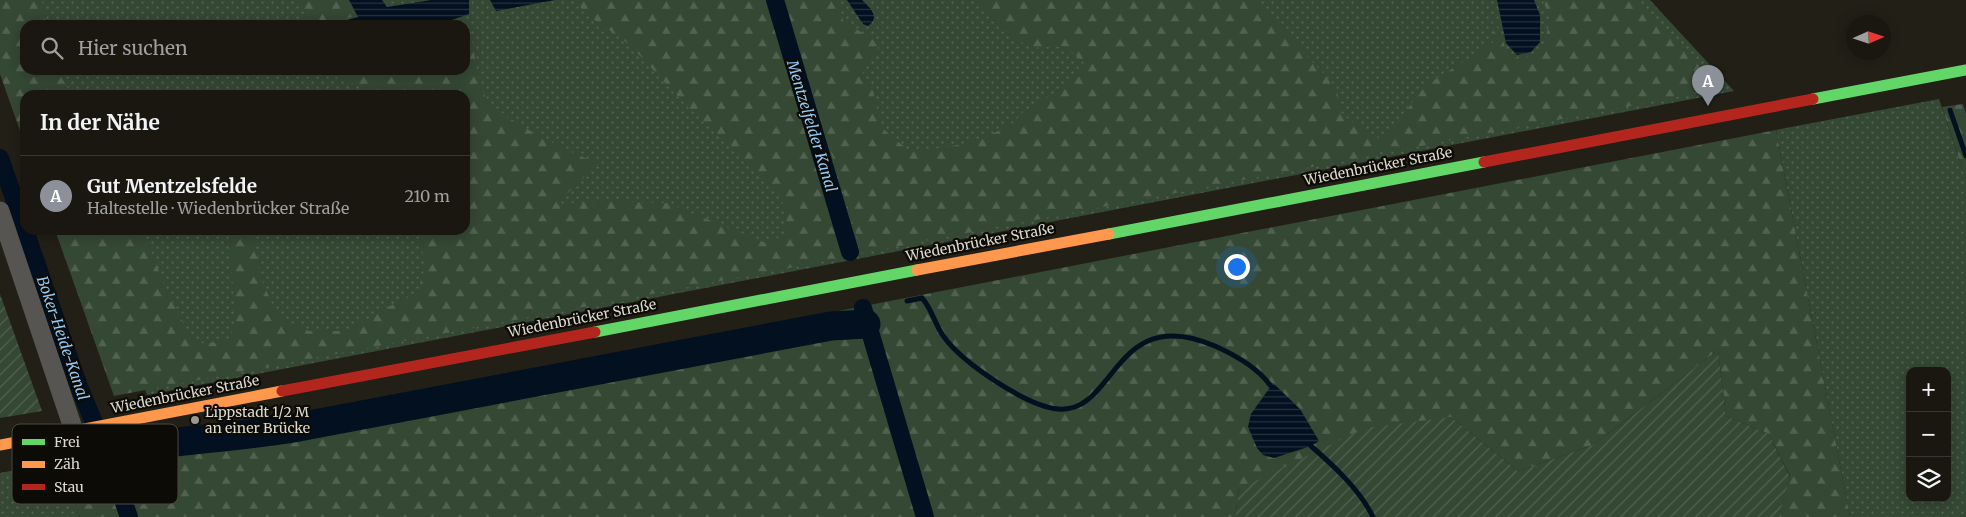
<!DOCTYPE html>
<html lang="de">
<head>
<meta charset="utf-8">
<style>
	:root { --surface:#1a1711; --page:#23201a; --text:#f1f3f6; --muted:#9f9f9f; --line:#383631; --accent:#8c9099 }
	body { margin:0; font-family:Merriweather,serif; background:var(--page); color:var(--text) }
	.controls { position:absolute; right:15px; bottom:15px; display:grid; overflow:hidden; border-radius:10px; box-shadow:0 2px 12px #0003 }
	.controls button { width:45px; height:45px; display:grid; place-items:center; padding:0; border:0; border-bottom:1px solid var(--line); background:var(--surface); color:var(--text); font:25px sans-serif }
	.compass { position:absolute; left:1846px; top:15px; width:45px; height:45px; border-radius:50%; background:var(--surface); box-shadow:0 2px 12px #0003; rotate:87deg }
	.you { position:absolute; left:1236px; top:266px; width:18px; height:18px; margin:-12px; border:4px solid #fff; border-radius:50%; background:#1a73e8; box-shadow:0 0 0 8px #1a73e833 }
	.badge { display:grid; place-items:center; width:32px; height:32px; border-radius:50%; background:var(--accent); color:#fff; font-size:16px; font-weight:700 }
	.pin { position:absolute; translate:-50% -41px; filter:drop-shadow(0 1px 2px #0008) }
	.pin::after { content:''; position:absolute; top:26px; width:18px; height:15px; background:inherit; clip-path:polygon(0 0,100% 0,50% 100%) }
	.list { margin:0; padding:0; list-style:none }
	h2 { display:flex; justify-content:space-between; align-items:center; height:65px; margin:0; padding:0 20px; font-size:21px }
	h2 small { font-size:16px; font-weight:400; color:var(--muted) }
	.list li { display:grid; grid-template-columns:32px 1fr auto; gap:15px; align-items:center; box-sizing:border-box; height:80px; padding:0 20px; border-top:1px solid var(--line) }
	.list b { display:block; font-size:19px; white-space:nowrap }
	.list p { margin:0; font-size:16px; white-space:nowrap; color:var(--muted) }
	.list em { font-size:16px; font-style:normal; color:var(--muted) }
	.icon { flex:none; width:28px; height:28px; fill:none; stroke:currentColor; stroke-width:2; stroke-linecap:round; stroke-linejoin:round }
	.map { position:relative; flex:none; width:1966px; height:517px; overflow:hidden }
	.search { position:absolute; background:var(--surface); box-shadow:0 2px 12px #0003; left:20px; top:20px; width:450px; height:55px; display:flex; align-items:center; gap:12px; box-sizing:border-box; padding:0 18px; border-radius:15px; color:var(--muted); font-size:19px }
	.panel { position:absolute; background:var(--surface); box-shadow:0 2px 12px #0003; left:20px; top:90px; width:450px; height:145px; border-radius:15px }
	.map>svg:first-child { display:block }
	.grass { fill:url(#grass-dots); fill-rule:evenodd }
	.forest { fill:url(#forest-firs) }
	.garden { fill:url(#garden-furrows) }
	.water { fill:url(#water-rules) }
	.lines { fill:none; stroke-linecap:round; stroke-linejoin:round }
	.stream { stroke:#031020; stroke-width:5 }
	.canal { stroke:#031020; stroke-width:18 }
	.river { stroke:#031020; stroke-width:29 }
	.street { stroke:#565552; stroke-width:19 }
	.fast { stroke:#63d668; stroke-width:11 }
	.slow { stroke:#ff974d; stroke-width:11 }
	.jam { stroke:#b3261e; stroke-width:11 }
	.poi-dot { fill:#9b988f; stroke:#0d0b05; stroke-width:2 }
	.labels { text-anchor:middle; dominant-baseline:central; stroke-width:4.5; stroke-linejoin:round; paint-order:stroke }
	.street-label { font-size:14px; fill:#dcd9d0; stroke:#0d0b05 }
	.poi-label { font-size:14px; fill:#dcd9d0; stroke:#0d0b05; text-anchor:start }
	.water-label { font-size:15px; font-style:italic; fill:#92caf9; stroke:#0d0b05 }
	.key { fill:#0d0b05; stroke:#4b4942; stroke-width:1 }
	.key-label { font-size:14px; fill:#dcd9d0 }
</style>
</head>
<body>
<div class="map">
<svg width="1966" height="517" viewBox="0 0 1966 517">
	<defs>
		<pattern id="grass-dots" width="8" height="8" patternUnits="userSpaceOnUse" patternTransform="scale(1.25)"><rect width="8" height="8" fill="#354834"/><path d="M2 2h.1M6 6h.1" fill="none" stroke="#526250" stroke-width="1.8" stroke-linecap="round"/></pattern>
		<pattern id="forest-firs" width="22" height="20" patternUnits="userSpaceOnUse" patternTransform="scale(1.25)"><rect width="22" height="20" fill="#354834"/><path d="M5 1l3.5 6h-7zM16 11l3.5 6h-7z" fill="#526250"/></pattern>
		<pattern id="garden-furrows" width="10" height="10" patternUnits="userSpaceOnUse" patternTransform="scale(1.25)"><rect width="10" height="10" fill="#354834"/><path d="M-1 1l2-2M0 10L10 0M9 11l2-2" fill="none" stroke="#526250"/></pattern>
		<pattern id="water-rules" width="6" height="5" patternUnits="userSpaceOnUse" patternTransform="scale(1.25)"><rect width="6" height="5" fill="#031020"/><path d="M0 2.5h6" fill="none" stroke="#27323f"/></pattern>
	</defs>
	<rect width="100%" height="100%" fill="#221f17"/>
	<g class="grass">
		<path d="M 6,0 L 1650,0 L 1734,91 L 147,395 L 88,230 L 465,230 L 465,95 L 39,95 L 31,70 L 465,70 L 465,25 L 25,25 Z"/>
		<path d="M 1939,99 L 1966,179 L 1966,517 L 1850,517 L 1776,130 ZM 1910,371 L 1947,371 L 1947,498 L 1910,498 Z"/>
		<path d="M 61,461 L 80,517 L 0,517 L 0,473 Z"/>
	</g>
	<g class="forest">
		<path d="M 0,0 L 42,0 L 46,25 L 25,25 L 25,70 L 57,70 L 72,95 L 25,95 L 25,145 L 0,74 Z"/>
		<path d="M 298,0 L 346,0 L 355,16 L 321,25 L 304,25 L 305,14 Z"/>
		<path d="M 575,0 L 771,0 L 847,257 L 114,396 L 55,230 L 143,230 L 166,290 L 194,343 L 213,343 L 230,338 L 236,322 L 228,230 L 254,230 L 259,274 L 278,317 L 309,331 L 346,331 L 388,307 L 417,293 L 425,268 L 419,230 L 465,230 L 465,95 L 364,95 L 360,85 L 306,70 L 465,70 L 465,29 L 470,28 C 474,45 476,77 483,92 C 495,119 570,151 598,164 L 556,204 L 605,201 L 667,203 L 766,243 L 787,234 L 786,208 L 773,188 L 682,101 L 630,45 L 585,13 Z"/>
		<path d="M 784,0 L 838,0 L 843,21 L 880,44 L 860,77 L 873,91 L 881,127 L 909,151 L 948,147 L 980,140 L 1012,124 L 1024,111 L 1064,87 L 1088,66 L 1064,46 L 1031,48 L 1012,36 L 975,0 L 1254,0 L 1337,88 L 1339,113 L 1383,141 L 1425,86 L 1494,42 L 1493,17 L 1507,52 L 1519,61 L 1543,50 L 1550,19 L 1543,0 L 1636,0 L 1724,88 L 862,253 Z"/>
		<path d="M 1963,104 L 1966,114 L 1966,179 L 1942,107 Z"/>
		<path d="M 1776,130 L 1850,517 L 1779,517 L 1790,476 L 1769,434 L 1726,416 L 1718,350 L 1593,445 L 1518,471 L 1451,417 L 1239,489 L 1235,517 L 80,517 L 61,461 Z"/>
	</g>
	<g class="garden">
		<path d="M 0,294 L 42,411 L 0,418 Z"/>
		<path d="M 1718,350 L 1726,416 L 1769,434 L 1790,477 L 1779,517 L 1235,517 L 1239,489 L 1365,428 L 1451,417 L 1518,471 L 1593,445 Z"/>
	</g>
	<g class="water">
		<path d="M 349,0 L 382,0 L 387,7 L 431,0 L 469,0 L 469,14 L 438,25 L 329,25 L 358,17 Z"/>
		<path d="M 490,0 L 555,0 L 496,11 Z"/>
		<path d="M 847,0 L 862,0 C 870,8 881,17 868,26 L 863,24 Z"/>
		<path d="M 1497,0 L 1534,0 L 1540,15 L 1540,42 L 1531,52 L 1517,55 L 1506,43 Z"/>
		<path d="M 1273,383 L 1300,409 L 1319,441 L 1311,446 L 1274,458 L 1263,455 L 1257,448 L 1248,427 L 1251,414 Z"/>
	</g>
	<g class="lines">
		<g class="stream">
			<path d="M 1950,110 L 1966,156"/>
			<path d="M 907,301 L 922,298 C 932,309 935,325 944,337 C 963,363 1026,406 1058,409 C 1116,415 1113,302 1215,346 C 1235,355 1257,367 1270,385"/>
			<path d="M 1311,446 C 1334,466 1360,490 1373,517"/>
		</g>
		<g class="canal">
			<path d="M 775,0 L 850,252"/>
			<path d="M 0,158 L 78,384 L 106,452 L 129,517"/>
			<path d="M 863,308 L 925,517"/>
		</g>
		<path class="river" d="M 106,452 C 166,441 228,438 288,429 L 831,326 L 866,324"/>
		<path class="street" d="M 0,211 L 74,431"/>
		<g class="fast">
			<path d="M 1813,99 L 1966,70"/>
			<path d="M 1109,234 L 1484,162"/>
			<path d="M 595,332 L 917,270"/>
		</g>
		<g class="slow">
			<path d="M 917,270 L 1109,234"/>
			<path d="M 0,445 L 282,391"/>
		</g>
		<g class="jam">
			<path d="M 1484,162 L 1813,99"/>
			<path d="M 282,391 L 595,332"/>
		</g>
	</g>
	<circle class="poi-dot" cx="195" cy="420" r="5"/>
	<g class="labels">
		<g class="street-label">
			<text transform="translate(1378 166) rotate(-11)">Wiedenbrücker Straße</text>
			<text transform="translate(980 242) rotate(-11)">Wiedenbrücker Straße</text>
			<text transform="translate(582 318) rotate(-11)">Wiedenbrücker Straße</text>
			<text transform="translate(185 394) rotate(-11)">Wiedenbrücker Straße</text>
		</g>
		<g class="poi-label">
			<text x="205" y="412">Lippstadt 1/2 M<tspan x="205" dy="16">an einer Brücke</tspan></text>
		</g>
		<g class="water-label">
			<text transform="translate(812 126) rotate(73)">Mentzelfelder Kanal</text>
			<text transform="translate(63 338) rotate(71)">Boker-Heide-Kanal</text>
		</g>
	</g>
	<rect x="12" y="424" width="166" height="80" rx="8" class="key"/>
	<rect x="22" y="439" width="23" height="6" fill="#63d668"/>
	<rect x="22" y="461" width="23" height="7" fill="#ff974d"/>
	<rect x="22" y="484" width="23" height="6" fill="#b3261e"/>
	<g class="key-label">
		<text x="54" y="447">Frei</text>
		<text x="54" y="469">Zäh</text>
		<text x="54" y="492">Stau</text>
	</g>
</svg>
<div class="controls">
<button>+</button>
<button>−</button>
<button><svg class="icon" aria-label="layers" viewBox="0 0 24 24"><path d="M12 4l9 5-9 5-9-5zM3 14l9 5 9-5"/></svg></button>
</div>
<svg class="compass" viewBox="-18 -18 36 36"><path d="M0-13l5 13h-10z" fill="#e53935"/><path d="M0 13l5-13h-10z" fill="#9f9f9f"/></svg>
<div class="you"></div>
<div class="pin badge" style="left:1708px;top:106px">A</div>
<div class="search"><svg class="icon" aria-label="search" viewBox="0 0 24 24"><circle cx="10" cy="10" r="6"/><path d="M15 15l6 6"/></svg>Hier suchen</div>
<section class="panel">
<h2>In der Nähe<small></small></h2>
<ul class="list">
<li><span class="badge">A</span><div><b>Gut Mentzelsfelde</b><p>Haltestelle · Wiedenbrücker Straße</p></div><em>210 m</em></li>
</ul>
</section>
</div>
</body>
</html>
